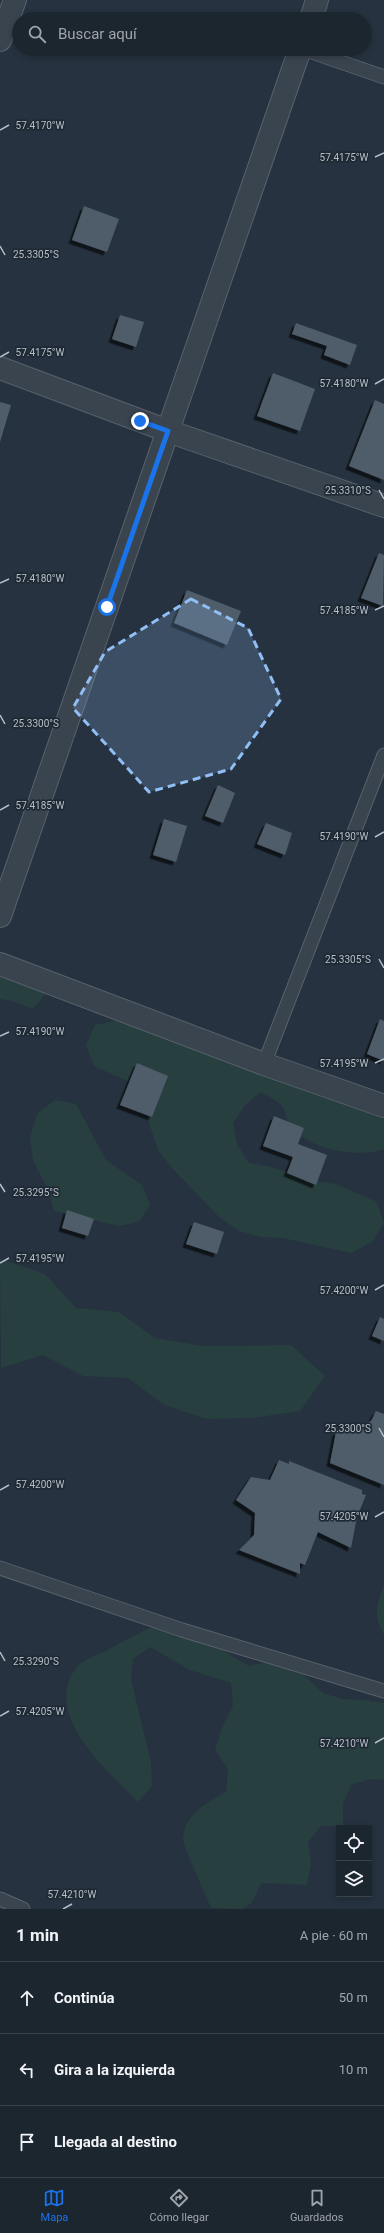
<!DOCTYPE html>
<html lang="es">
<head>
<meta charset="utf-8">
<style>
	:root { --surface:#1c262f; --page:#252e37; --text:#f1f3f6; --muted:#a0a5aa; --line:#3a434b; --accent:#1a73e8 }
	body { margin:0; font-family:Roboto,sans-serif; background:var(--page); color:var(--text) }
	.controls { position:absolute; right:12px; bottom:12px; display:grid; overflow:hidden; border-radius:0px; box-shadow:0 2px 6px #0003 }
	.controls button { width:36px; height:36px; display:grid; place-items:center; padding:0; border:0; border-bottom:1px solid var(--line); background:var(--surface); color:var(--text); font:20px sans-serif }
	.stop { position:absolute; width:12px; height:12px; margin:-9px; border:3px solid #1a73e8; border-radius:50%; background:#fff }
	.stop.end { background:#1a73e8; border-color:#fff; box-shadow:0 1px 4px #0008 }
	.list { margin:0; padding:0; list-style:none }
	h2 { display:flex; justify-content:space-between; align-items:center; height:52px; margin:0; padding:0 16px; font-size:17px }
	h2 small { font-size:13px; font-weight:400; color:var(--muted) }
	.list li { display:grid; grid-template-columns:26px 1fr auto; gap:12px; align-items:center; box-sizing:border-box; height:72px; padding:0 16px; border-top:1px solid var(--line) }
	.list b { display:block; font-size:15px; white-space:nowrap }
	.list em { font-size:13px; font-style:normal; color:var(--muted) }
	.icon { flex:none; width:22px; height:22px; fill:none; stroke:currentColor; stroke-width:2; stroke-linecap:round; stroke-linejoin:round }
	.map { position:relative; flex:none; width:384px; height:1909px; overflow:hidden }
	.search { position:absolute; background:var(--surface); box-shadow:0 2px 6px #0003; left:12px; right:12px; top:12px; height:44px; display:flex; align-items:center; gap:10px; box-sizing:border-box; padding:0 14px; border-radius:22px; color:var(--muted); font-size:15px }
	.sheet { height:268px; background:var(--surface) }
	nav { display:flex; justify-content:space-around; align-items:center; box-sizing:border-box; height:56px; border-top:1px solid var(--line); background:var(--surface); font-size:11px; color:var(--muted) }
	nav a { display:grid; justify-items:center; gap:2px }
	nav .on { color:var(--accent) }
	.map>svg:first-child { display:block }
	.green { fill:#283f40 }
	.building { fill:#4f5d6a; filter:url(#shadow) }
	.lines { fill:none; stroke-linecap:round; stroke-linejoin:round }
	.lane-casing { stroke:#58626c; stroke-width:15 }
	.street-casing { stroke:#58626c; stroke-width:24 }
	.lane { stroke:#3a444f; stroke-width:13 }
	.street { stroke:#3a444f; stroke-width:22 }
	.route { stroke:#1a73e8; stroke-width:5 }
	.marked { fill:#90bef5; fill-opacity:0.2; stroke:#90bef5; stroke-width:3; stroke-dasharray:8 5; stroke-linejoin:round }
	.ticks { fill:none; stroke:#b6bfc9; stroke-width:1.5 }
	.ticks-label { font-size:10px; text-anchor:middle; fill:#b6bfc9; stroke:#1f2934; stroke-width:3.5; stroke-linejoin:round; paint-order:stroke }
</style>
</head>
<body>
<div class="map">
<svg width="384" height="1909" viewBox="0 0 384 1909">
	<defs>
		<filter id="shadow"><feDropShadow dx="-3.5" dy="3.5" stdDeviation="0" flood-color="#0009"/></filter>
	</defs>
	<rect width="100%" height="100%" fill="#26323f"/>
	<g class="green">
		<path d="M 0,962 L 47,992 L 33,1009 L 13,1001 L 0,999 Z"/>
		<path d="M 118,1020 L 140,1023 L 177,1044 L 199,1042 L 221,1048 L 282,1082 L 304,1086 L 384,1094 L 384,1149 C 358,1159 307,1149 290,1126 C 286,1120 286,1112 282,1106 C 278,1101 267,1096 261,1092 L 245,1105 L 233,1123 L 237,1144 L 249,1163 L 272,1167 L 313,1181 L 336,1184 L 377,1202 L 384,1223 L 372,1242 L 351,1253 L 283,1238 L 261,1237 L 239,1231 L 219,1217 L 172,1168 L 158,1150 L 136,1085 L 94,1066 L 86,1045 L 95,1025 Z"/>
		<path d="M 55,1100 L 76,1104 L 106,1160 L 142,1185 L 150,1205 L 139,1222 L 118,1226 L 54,1211 L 48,1190 L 33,1160 L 30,1137 L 37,1114 Z"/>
		<path d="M 0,1259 L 45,1274 L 76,1308 L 119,1312 L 155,1338 L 203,1346 L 291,1345 L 325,1376 L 300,1411 L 253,1418 L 207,1419 L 164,1405 L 128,1378 L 83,1376 L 43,1355 L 1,1368 Z"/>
		<path d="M 384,1585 L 384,1635 C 373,1615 376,1605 384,1585 Z"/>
		<path d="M 174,1620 C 200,1633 223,1652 249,1666 L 271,1661 L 292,1663 L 323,1693 L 343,1699 L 365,1700 L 384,1703 L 384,1780 L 373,1779 L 352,1784 L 343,1803 L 343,1826 L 321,1826 L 308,1842 L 311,1863 L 307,1885 L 261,1883 L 252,1903 L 242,1909 L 211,1908 C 207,1897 183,1847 183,1839 C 184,1815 207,1802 226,1792 L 228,1769 L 215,1750 L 222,1728 L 233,1705 L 231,1683 L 190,1670 L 150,1647 L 133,1659 L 131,1679 L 151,1763 L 152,1786 L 138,1802 C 108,1771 41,1715 76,1668 C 82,1660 99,1654 108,1650 C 131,1637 149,1626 174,1620 Z"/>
	</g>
	<g class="building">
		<path d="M 84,206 L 119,219 L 107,252 L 72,240 Z"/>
		<path d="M 120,315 L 144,322 L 136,347 L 112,339 Z"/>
		<path d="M 296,323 L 357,345 L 350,365 L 324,355 L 327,346 L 292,334 Z"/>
		<path d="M 273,373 L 315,389 L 300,431 L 257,416 Z"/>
		<path d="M 375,400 L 384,404 L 384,480 L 349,466 Z"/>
		<path d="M 0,402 L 11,405 L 0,442 Z"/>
		<path d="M 379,553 L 384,555 L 383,606 L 361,598 Z"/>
		<path d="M 187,590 L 241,611 L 227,645 L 174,623 Z"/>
		<path d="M 218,785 L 235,793 L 223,823 L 205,816 Z"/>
		<path d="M 164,819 L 187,826 L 176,862 L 153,855 Z"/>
		<path d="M 266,823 L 292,833 L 285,855 L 257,844 Z"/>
		<path d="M 380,1019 L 384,1021 L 384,1061 L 367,1054 Z"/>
		<path d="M 137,1063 L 168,1076 L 152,1117 L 120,1105 Z"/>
		<path d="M 274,1116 L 304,1128 L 298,1144 L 327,1155 L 316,1185 L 287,1173 L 293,1157 L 263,1146 Z"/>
		<path d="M 67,1210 L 94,1219 L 88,1236 L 62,1228 Z"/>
		<path d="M 194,1222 L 224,1232 L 217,1254 L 186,1244 Z"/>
		<path d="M 380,1317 L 384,1319 L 384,1341 L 372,1336 Z"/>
		<path d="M 376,1411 L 384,1414 L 384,1485 L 330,1463 L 336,1432 L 342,1431 L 343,1428 L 347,1430 L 357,1428 L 371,1421 Z"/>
		<path d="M 279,1460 L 289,1464 L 289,1461 L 362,1490 L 362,1494 L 366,1495 L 357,1517 L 351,1548 L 318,1532 L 305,1565 L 300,1563 L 300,1574 L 239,1550 L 254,1535 L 255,1513 L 236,1500 L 251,1477 L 270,1480 Z"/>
	</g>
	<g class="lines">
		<defs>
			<g id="lane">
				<path d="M 303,49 L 384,77"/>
				<path d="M 264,1064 L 384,755"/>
				<path d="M 0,1568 L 182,1630 L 384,1691"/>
				<path d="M 0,1899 L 23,1909"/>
			</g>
			<g id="street">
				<path d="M 311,19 L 317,0"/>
				<path d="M 0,40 L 15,0"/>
				<path d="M 0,368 L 168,431 L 384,506"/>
				<path d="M 0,916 L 300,49"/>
				<path d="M 0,964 L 264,1064 L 384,1106"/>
			</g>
		</defs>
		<use href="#lane" class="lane-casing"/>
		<use href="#street" class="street-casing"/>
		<use href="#lane" class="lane"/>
		<use href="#street" class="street"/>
	</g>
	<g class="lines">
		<path class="route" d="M 107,607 L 168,431 L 140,421"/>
	</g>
	<path class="marked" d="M 191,599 L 248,628 L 281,699 L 231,769 L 149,792 L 73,708 L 105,652 Z"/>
	<path class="ticks" d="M 0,130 L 9,125M 375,157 L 384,153M 0,246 L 5,255M 0,357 L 9,352M 375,384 L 384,379M 379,490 L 384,499M 0,583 L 9,579M 375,610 L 384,606M 0,715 L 5,724M 0,810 L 9,805M 375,837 L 384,832M 379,959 L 384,968M 0,1036 L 9,1032M 375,1063 L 384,1059M 0,1184 L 5,1192M 0,1263 L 9,1258M 375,1290 L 384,1285M 379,1428 L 384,1437M 0,1490 L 9,1485M 375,1517 L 384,1512M 0,1652 L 5,1661M 0,1716 L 9,1711M 375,1743 L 384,1738M 63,1909 L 72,1904"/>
	<g class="ticks-label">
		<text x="40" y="129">57.4170°W</text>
		<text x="344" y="161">57.4175°W</text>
		<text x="36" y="258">25.3305°S</text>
		<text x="40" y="356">57.4175°W</text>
		<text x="344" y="387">57.4180°W</text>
		<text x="348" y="494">25.3310°S</text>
		<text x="40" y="582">57.4180°W</text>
		<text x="344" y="614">57.4185°W</text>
		<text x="36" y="727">25.3300°S</text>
		<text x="40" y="809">57.4185°W</text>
		<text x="344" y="840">57.4190°W</text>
		<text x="348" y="963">25.3305°S</text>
		<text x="40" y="1035">57.4190°W</text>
		<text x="344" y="1067">57.4195°W</text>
		<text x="36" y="1196">25.3295°S</text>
		<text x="40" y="1262">57.4195°W</text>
		<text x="344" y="1294">57.4200°W</text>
		<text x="348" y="1432">25.3300°S</text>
		<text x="40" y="1488">57.4200°W</text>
		<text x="344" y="1520">57.4205°W</text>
		<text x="36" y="1665">25.3290°S</text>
		<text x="40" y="1715">57.4205°W</text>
		<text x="344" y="1747">57.4210°W</text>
		<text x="72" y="1898">57.4210°W</text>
	</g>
</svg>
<div class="controls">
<button><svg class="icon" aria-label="locate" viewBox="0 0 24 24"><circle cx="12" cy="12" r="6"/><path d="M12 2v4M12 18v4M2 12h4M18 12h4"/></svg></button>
<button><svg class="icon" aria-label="layers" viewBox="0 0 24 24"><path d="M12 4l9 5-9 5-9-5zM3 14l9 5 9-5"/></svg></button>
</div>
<div class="stop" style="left:107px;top:607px"></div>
<div class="stop end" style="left:140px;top:421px"></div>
<div class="search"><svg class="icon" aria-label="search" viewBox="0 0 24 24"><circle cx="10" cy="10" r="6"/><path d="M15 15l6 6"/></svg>Buscar aquí</div>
</div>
<section class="sheet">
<h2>1 min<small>A pie · 60 m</small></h2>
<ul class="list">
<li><svg class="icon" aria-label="ahead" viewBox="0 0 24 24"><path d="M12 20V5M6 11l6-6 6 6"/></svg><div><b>Continúa</b></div><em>50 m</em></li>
<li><svg class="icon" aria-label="left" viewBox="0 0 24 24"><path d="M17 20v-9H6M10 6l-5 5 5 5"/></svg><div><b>Gira a la izquierda</b></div><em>10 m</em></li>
<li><svg class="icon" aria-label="arrive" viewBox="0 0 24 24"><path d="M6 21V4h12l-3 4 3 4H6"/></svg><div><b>Llegada al destino</b></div></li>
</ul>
</section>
<nav>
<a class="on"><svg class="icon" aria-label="map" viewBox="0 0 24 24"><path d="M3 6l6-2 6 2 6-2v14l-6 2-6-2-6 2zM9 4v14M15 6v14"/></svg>Mapa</a>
<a><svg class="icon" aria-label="directions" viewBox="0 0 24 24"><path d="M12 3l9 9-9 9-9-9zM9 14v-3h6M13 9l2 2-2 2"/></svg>Cómo llegar</a>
<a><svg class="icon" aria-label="saved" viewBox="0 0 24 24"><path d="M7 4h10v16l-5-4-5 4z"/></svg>Guardados</a>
</nav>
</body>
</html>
